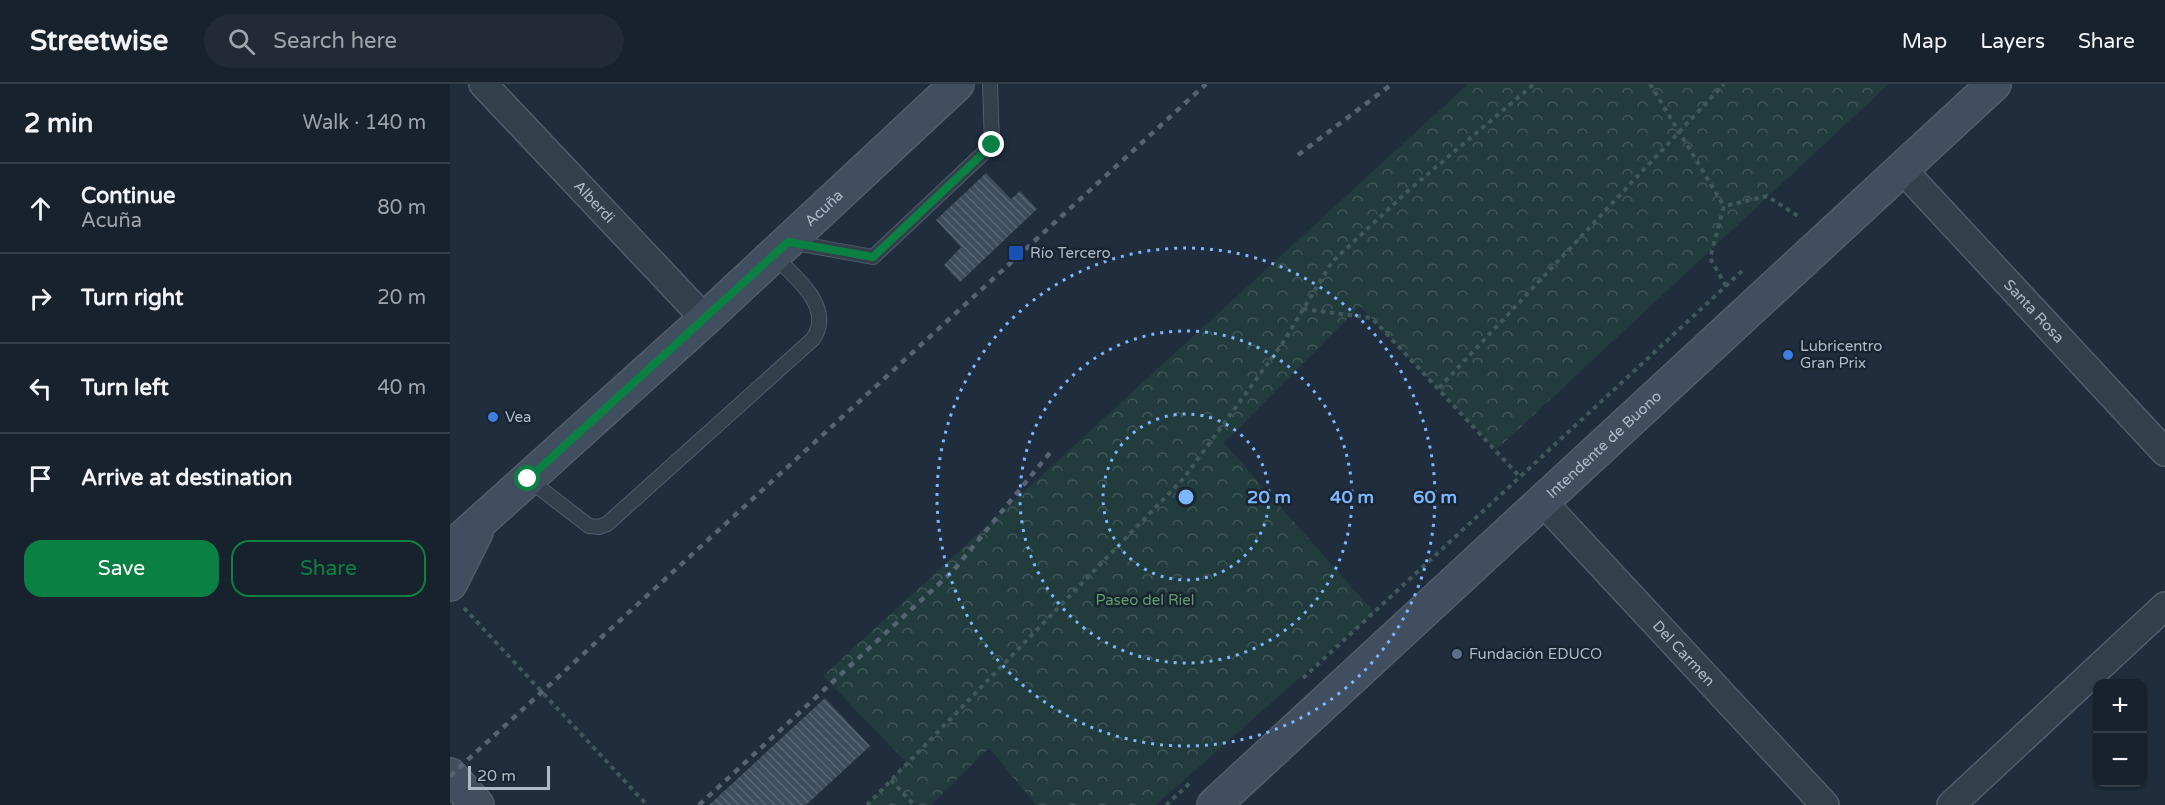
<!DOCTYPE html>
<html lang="en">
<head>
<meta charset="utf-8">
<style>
	:root { --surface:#18222d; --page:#212a35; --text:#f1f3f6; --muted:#9fa4aa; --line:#363f49; --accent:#0b8043 }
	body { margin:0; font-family:"Varela Round",sans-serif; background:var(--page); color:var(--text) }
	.controls { position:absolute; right:18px; bottom:18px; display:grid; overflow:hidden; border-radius:12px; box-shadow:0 2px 4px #0004 }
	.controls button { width:54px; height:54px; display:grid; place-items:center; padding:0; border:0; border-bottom:2px solid var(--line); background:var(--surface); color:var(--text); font:30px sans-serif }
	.scale { position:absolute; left:18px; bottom:15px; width:82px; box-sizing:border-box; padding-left:6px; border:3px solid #aebac8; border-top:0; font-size:16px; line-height:21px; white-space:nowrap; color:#aebac8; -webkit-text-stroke:4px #192431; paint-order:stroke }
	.stop { position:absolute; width:18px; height:18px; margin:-14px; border:4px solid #0b8043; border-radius:50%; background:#fff }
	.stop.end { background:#0b8043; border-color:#fff; box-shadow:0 2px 6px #0008 }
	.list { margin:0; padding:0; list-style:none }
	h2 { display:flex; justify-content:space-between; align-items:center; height:78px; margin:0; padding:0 24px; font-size:26px }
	h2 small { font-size:20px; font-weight:400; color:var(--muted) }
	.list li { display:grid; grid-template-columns:39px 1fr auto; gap:18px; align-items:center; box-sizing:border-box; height:90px; padding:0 24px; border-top:2px solid var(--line) }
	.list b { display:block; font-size:22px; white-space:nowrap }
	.list p { margin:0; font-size:20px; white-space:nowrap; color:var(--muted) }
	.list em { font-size:20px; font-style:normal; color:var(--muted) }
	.actions { display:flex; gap:12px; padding:18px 24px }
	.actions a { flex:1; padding:14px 0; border:2px solid var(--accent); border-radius:18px; text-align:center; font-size:21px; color:var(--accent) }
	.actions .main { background:var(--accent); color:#fff }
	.icon { flex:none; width:33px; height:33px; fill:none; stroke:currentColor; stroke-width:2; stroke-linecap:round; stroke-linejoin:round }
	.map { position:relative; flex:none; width:1715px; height:721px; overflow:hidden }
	header { display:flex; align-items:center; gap:36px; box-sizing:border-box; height:84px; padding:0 30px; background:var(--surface); border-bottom:2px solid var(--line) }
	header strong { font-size:28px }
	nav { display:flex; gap:33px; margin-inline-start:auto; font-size:21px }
	.search { width:420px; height:54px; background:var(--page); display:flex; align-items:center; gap:15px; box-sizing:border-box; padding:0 21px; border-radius:33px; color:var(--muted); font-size:22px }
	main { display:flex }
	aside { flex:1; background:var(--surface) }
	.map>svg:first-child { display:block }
	.park { fill:url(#park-crowns) }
	.building { fill:url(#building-back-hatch) }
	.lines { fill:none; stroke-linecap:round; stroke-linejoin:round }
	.lane-casing { stroke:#515d6a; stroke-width:16 }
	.street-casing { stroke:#515d6a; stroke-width:30 }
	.secondary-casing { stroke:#515d6a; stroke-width:36 }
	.path { stroke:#3f585a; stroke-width:4; stroke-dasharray:4.5 4.5; stroke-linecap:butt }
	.lane { stroke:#343f4c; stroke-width:14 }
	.street { stroke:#343f4c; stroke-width:27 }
	.secondary { stroke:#414e5f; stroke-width:33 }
	.rail { stroke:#556373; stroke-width:4.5; stroke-dasharray:6 6; stroke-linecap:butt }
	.route { stroke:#0b8043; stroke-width:8 }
	.ring { fill:none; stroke:#7cb6ff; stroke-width:3; stroke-dasharray:3 6 }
	.transit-dot { fill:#1a4fb4; stroke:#192431; stroke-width:2 }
	.shop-dot { fill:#3f7fe0; stroke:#192431; stroke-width:2 }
	.service-dot { fill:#5c6f8a; stroke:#192431; stroke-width:2 }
	.labels { text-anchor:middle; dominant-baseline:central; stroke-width:5; stroke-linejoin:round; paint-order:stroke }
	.street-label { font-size:15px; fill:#aebac8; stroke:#192431 }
	.poi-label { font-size:15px; fill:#aebac8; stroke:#192431; text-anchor:start }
	.park-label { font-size:15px; fill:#639b6d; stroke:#192431 }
	.centre { fill:#7cb6ff; stroke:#192431; stroke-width:3 }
	.ring-label { font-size:18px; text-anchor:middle; font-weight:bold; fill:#7cb6ff; stroke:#192431; stroke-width:5; stroke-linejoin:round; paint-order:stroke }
</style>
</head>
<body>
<header>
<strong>Streetwise</strong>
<div class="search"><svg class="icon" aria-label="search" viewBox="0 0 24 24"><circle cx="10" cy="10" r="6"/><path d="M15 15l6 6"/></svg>Search here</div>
<nav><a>Map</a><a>Layers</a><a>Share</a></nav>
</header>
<main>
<aside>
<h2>2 min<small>Walk · 140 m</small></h2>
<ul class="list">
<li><svg class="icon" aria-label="ahead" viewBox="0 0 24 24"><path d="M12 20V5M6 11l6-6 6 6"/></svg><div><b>Continue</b><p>Acuña</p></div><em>80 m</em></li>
<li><svg class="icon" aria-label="right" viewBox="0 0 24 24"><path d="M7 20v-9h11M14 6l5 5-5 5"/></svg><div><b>Turn right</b></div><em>20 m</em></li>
<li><svg class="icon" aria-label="left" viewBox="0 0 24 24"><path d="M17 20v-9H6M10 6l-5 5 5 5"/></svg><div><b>Turn left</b></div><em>40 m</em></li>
<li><svg class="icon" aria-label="arrive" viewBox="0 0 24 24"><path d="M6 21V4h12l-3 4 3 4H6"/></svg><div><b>Arrive at destination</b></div></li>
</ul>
<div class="actions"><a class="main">Save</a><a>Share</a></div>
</aside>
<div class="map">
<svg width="1715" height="721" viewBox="0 0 1715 721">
	<defs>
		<pattern id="park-crowns" width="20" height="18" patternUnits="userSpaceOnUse" patternTransform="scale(1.5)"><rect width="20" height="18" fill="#223b3d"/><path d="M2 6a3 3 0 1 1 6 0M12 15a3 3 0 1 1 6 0" fill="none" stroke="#405558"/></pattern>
		<pattern id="building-back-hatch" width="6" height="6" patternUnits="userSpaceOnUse" patternTransform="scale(1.5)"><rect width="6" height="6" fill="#3e4d5e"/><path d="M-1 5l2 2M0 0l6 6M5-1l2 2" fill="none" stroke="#576574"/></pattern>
	</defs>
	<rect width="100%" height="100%" fill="#202d3c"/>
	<path class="park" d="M 1018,0 L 1439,0 L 1046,366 L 910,222 L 774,359 L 924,528 L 706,721 L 586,721 L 539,664 L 481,721 L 417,721 L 457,679 L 373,592 Z"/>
	<g class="building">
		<path d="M 536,89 L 561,115 L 570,107 L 587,125 L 510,198 L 494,181 L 511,163 L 486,136 Z"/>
		<path d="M 375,614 L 420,662 L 356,721 L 259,721 Z"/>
	</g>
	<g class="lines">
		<defs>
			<g id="lane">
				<path d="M 340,158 L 423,173 L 542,61 L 540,0"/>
				<path d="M 78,395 L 139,442 L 149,443 L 157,440 L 363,255 C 385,223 344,192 323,171"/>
			</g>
			<g id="street">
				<path id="s1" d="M 33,0 L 255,235"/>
				<path id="s2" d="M 1452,85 L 1715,368"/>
				<path id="s3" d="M 1092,417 L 1375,721"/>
				<path d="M 1501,721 L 1715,522"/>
			</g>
			<g id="secondary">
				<path id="s4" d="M 0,465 L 255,235 L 507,0"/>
				<path d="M 0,500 L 26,448"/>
				<path d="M 0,691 L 27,721"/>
				<path id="s5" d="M 764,721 L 1544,0"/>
			</g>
		</defs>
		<use href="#lane" class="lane-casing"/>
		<use href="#street" class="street-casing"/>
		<use href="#secondary" class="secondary-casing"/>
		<g class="path">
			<path d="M 1200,0 L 1274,122"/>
			<path d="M 1276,202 L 1260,174 L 1274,122 L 1317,112 L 1351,134"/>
			<path d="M 853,225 L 922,234 L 1070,393"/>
			<path d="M 989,304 L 1274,0"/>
			<path d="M 14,524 L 197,721"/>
			<path d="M 853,594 L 1292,187"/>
			<path d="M 441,696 L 464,721"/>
			<path d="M 417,721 L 734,394 L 832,260 L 882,178 L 959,106 L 1084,0"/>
			<path d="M 716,721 L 742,697"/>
		</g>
		<use href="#lane" class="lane"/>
		<use href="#street" class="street"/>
		<use href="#secondary" class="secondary"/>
		<g class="rail">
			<path d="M 848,71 L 942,0"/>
			<path d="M 0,692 L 756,0"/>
			<path d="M 249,721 L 503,487 L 603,365"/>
		</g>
	</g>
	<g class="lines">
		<path class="route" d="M 78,395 L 338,158 L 423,173 L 542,61"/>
	</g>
	<g class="ring">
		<circle cx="736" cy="413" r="83"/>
		<circle cx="736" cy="413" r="166"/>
		<circle cx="736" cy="413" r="249"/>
	</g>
	<rect class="transit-dot" x="558" y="161" width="16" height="16" rx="3"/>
	<g class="shop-dot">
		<circle cx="1338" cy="271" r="6"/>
		<circle cx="43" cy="333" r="6"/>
	</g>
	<circle class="service-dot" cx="1007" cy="570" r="6"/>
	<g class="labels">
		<g class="street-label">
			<text stroke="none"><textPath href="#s1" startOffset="162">Alberdi</textPath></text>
			<text stroke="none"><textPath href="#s4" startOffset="506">Acuña</textPath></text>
			<text stroke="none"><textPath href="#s2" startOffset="194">Santa Rosa</textPath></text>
			<text stroke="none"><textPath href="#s5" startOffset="531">Intendente de Buono</textPath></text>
			<text stroke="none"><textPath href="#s3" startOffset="208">Del Carmen</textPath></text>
		</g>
		<g class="poi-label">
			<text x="580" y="169">Río Tercero</text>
			<text x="1350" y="262">Lubricentro<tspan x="1350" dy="17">Gran Prix</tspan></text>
			<text x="55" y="333">Vea</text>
			<text x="1019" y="570">Fundación EDUCO</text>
		</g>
		<g class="park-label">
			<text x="695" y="516">Paseo del Riel</text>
		</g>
	</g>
	<circle cx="736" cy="413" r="9" class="centre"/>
	<g class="ring-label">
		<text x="819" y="419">20 m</text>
		<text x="902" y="419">40 m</text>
		<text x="985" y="419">60 m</text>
	</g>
</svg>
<div class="controls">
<button>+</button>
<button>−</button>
</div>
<div class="scale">20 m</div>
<div class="stop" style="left:78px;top:395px"></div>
<div class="stop end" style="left:542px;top:61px"></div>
</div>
</main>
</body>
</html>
